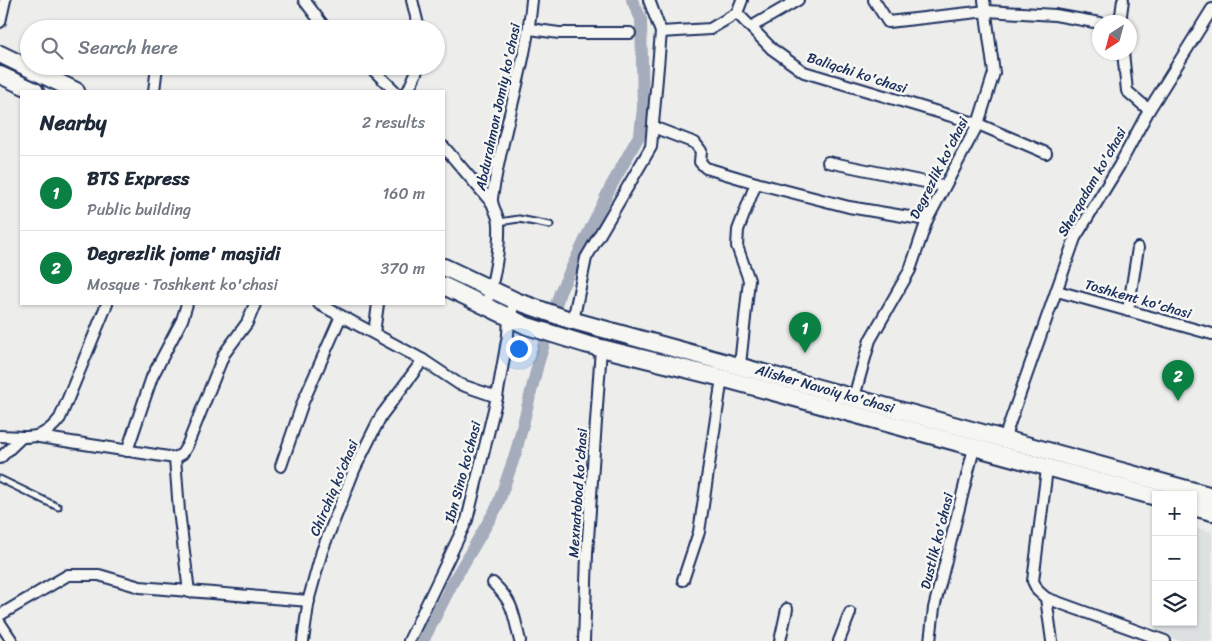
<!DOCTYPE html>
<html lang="en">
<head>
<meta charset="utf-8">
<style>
	:root { --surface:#fff; --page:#f2f2f3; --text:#1f2937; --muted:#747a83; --line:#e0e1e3; --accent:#0b8043 }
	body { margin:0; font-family:Sriracha,sans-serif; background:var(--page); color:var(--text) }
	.controls { position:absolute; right:15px; bottom:15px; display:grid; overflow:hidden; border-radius:0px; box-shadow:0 1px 4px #0004 }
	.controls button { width:45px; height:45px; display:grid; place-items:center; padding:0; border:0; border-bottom:1px solid var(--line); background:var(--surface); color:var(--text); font:25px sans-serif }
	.compass { position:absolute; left:1092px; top:15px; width:45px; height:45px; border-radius:50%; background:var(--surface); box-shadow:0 1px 4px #0004; rotate:216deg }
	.you { position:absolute; left:518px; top:348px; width:18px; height:18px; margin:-12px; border:4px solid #fff; border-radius:50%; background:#1a73e8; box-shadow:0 0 0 8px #1a73e833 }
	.badge { display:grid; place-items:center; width:32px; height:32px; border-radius:50%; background:var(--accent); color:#fff; font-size:16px; font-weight:700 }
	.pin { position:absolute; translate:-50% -41px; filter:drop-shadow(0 1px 2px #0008) }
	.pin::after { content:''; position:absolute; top:26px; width:18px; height:15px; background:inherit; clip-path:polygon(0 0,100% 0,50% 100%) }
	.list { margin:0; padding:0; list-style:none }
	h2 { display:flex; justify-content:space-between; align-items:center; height:65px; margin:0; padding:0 20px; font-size:21px }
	h2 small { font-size:16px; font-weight:400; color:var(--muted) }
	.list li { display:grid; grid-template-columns:32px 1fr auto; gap:15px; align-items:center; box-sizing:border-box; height:75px; padding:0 20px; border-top:1px solid var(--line) }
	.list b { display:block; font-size:19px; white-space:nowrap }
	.list p { margin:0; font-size:16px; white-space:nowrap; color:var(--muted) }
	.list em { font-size:16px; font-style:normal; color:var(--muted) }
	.icon { flex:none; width:28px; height:28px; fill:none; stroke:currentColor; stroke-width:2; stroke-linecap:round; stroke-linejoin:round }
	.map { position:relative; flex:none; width:1212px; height:641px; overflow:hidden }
	.search { position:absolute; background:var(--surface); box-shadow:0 1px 4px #0004; left:20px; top:20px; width:425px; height:55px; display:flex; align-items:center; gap:12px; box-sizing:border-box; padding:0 18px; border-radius:28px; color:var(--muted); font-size:19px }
	.panel { position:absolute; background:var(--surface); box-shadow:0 1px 4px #0004; left:20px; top:90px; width:425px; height:215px; border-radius:0px }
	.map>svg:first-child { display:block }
	.built { fill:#dde0e1 }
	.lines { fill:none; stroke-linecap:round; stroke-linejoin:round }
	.canal { stroke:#a5acbc; stroke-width:12 }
	.lane-casing { stroke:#1b2f5e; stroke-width:9 }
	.street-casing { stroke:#1b2f5e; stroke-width:14 }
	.primary-casing { stroke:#1b2f5e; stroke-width:20 }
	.lane { stroke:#f6f6f2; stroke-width:5 }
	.street { stroke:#f6f6f2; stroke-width:10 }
	.primary { stroke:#f6f6f2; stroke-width:16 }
	.labels { text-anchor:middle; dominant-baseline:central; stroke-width:5; stroke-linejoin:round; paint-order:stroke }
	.street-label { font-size:14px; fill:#1b2f5e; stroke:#f6f6f2 }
</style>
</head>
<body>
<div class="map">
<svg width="1212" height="641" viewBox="0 0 1212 641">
	<rect width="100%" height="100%" fill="#edeeec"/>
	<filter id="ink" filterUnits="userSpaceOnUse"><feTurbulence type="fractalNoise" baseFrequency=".02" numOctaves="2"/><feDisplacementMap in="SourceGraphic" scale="10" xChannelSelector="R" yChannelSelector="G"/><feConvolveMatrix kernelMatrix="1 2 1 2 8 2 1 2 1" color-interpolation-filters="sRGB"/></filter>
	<g filter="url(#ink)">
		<path class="built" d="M 1193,527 L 1212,532 L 1212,641 L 1180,641 L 1154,633 L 1157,622 L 1193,622 Z"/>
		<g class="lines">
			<path class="canal" d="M 423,641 L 453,582 L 497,507 L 516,452 L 538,364 L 560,292 L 610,188 L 640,134 L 643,108 L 641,19 L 632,0"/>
			<defs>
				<g id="lane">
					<path d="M 499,222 L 519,219 L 550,225"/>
					<path d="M 0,479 L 58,507"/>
				</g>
				<g id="street">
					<path d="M 304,0 L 326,29"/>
					<path d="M 412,0 L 419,29"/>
					<path d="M 874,0 L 888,22 L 987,11 L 1055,15 L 1100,23"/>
					<path d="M 737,13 L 742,0"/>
					<path d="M 0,22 L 5,0"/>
					<path d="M 1120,22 L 1123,0"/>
					<path d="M 751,27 L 798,0"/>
					<path d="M 530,29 L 559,33 L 630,33"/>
					<path d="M 661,32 L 710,29 L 737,13 L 772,49 L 804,72 L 978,124 L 1046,153"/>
					<path d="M 1123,52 L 1127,91 L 1149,110"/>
					<path d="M 369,66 L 395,91"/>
					<path d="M 154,91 L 157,66"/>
					<path d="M 408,91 L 419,66"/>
					<path d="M 653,127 L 695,143 L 701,151 L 700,162 L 706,168 L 756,183 L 738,230 L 737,246 L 749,280 L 740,365"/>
					<path d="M 444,147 L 491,202"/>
					<path d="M 828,162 L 944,186"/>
					<path d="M 756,183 L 849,207 L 927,220"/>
					<path d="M 1057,291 L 1212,334"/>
					<path d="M 319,304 L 423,360 L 459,384 L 497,397"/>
					<path d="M 485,306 C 494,284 500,248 499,224 C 499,215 491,207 492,198 C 502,131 526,68 532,0"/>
					<path d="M 1128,311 L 1138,248"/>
					<path d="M 573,321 L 586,258 L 651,147 L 661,32 L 649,0"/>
					<path d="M 374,333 L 378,304"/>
					<path d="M 854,397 L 870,340 L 910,270 L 927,220 L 978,124 L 994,73 L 984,0"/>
					<path d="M 0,436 C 28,437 42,442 60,418 L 107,304"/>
					<path d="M 39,437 L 175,458 L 182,454 L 187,446 L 224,354 L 247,323 L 255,304"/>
					<path d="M 1004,439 L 1075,238 L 1119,166 L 1149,110 L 1212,9"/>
					<path d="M 127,451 L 152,377 L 182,320 L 187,304"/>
					<path d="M 0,458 L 22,437"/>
					<path d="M 175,458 L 179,511 L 189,592"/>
					<path d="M 281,466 L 303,402 L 341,316"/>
					<path d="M 1047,469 L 1033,581 L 1038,591 L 1046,598 L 1165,641"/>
					<path d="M 683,580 L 699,532 L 722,378"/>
					<path d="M 493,583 C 514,603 513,613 520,641"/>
					<path d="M 1046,598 L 1052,641"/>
					<path d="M 0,615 L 68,575 L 99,575 L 140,587 L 309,601"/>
					<path d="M 0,623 L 12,641"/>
					<path d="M 303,641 L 309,598 L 322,551 L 355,468 L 381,416 L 423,360"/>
					<path d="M 409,641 L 467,520 L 497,397 L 508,335 L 509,317 L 516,301"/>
					<path d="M 584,641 L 587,554 L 601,348"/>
					<path d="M 780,641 L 787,609"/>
					<path d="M 839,641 L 850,613"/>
					<path d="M 930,641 L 934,608 L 974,448"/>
				</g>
				<g id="primary">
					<path d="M 0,54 L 76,91"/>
					<path d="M 0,75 L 35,91"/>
					<path d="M 444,267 L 516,301 L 567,319 L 1212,496"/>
					<path d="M 444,286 L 527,326 L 585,344 L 722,378 L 1156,497"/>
					<path d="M 1193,507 L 1212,512"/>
				</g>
			</defs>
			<use href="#lane" class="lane-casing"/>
			<use href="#street" class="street-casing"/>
			<use href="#primary" class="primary-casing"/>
			<use href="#lane" class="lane"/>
			<use href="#street" class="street"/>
			<use href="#primary" class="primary"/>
		</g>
	</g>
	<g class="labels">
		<g class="street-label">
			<text transform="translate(857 73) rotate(18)">Baliqchi ko'chasi</text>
			<text transform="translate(498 107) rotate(-78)">Abdurahmon Jomiy ko'chasi</text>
			<text transform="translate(939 168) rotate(-63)">Degrezlik ko'chasi</text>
			<text transform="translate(1092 182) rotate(-60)">Sherqadam ko'chasi</text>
			<text transform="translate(1138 299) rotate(16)">Toshkent ko'chasi</text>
			<text transform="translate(825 389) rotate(16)">Alisher Navoiy ko'chasi</text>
			<text transform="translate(463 472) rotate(-75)">Ibn Sino ko‘chasi</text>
			<text transform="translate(334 488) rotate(-67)">Chirchiq ko’chasi</text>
			<text transform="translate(578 493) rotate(-86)">Mexnatobod ko'chasi</text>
			<text transform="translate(937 541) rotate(-76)">Dustlik ko'chasi</text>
		</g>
	</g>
</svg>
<div class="controls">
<button>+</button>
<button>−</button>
<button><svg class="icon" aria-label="layers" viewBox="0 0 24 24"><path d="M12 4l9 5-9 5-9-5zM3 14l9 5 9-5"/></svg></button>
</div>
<svg class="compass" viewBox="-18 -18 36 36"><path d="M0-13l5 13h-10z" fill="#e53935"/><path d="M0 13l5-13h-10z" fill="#747a83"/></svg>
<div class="you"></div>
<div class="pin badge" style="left:805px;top:353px">1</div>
<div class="pin badge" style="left:1178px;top:401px">2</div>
<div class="search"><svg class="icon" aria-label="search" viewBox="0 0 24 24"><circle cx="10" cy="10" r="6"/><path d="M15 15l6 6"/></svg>Search here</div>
<section class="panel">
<h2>Nearby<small>2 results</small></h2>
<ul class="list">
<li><span class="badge">1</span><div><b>BTS Express</b><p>Public building</p></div><em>160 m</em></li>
<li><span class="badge">2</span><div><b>Degrezlik jome' masjidi</b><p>Mosque · Toshkent ko'chasi</p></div><em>370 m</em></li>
</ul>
</section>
</div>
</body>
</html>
